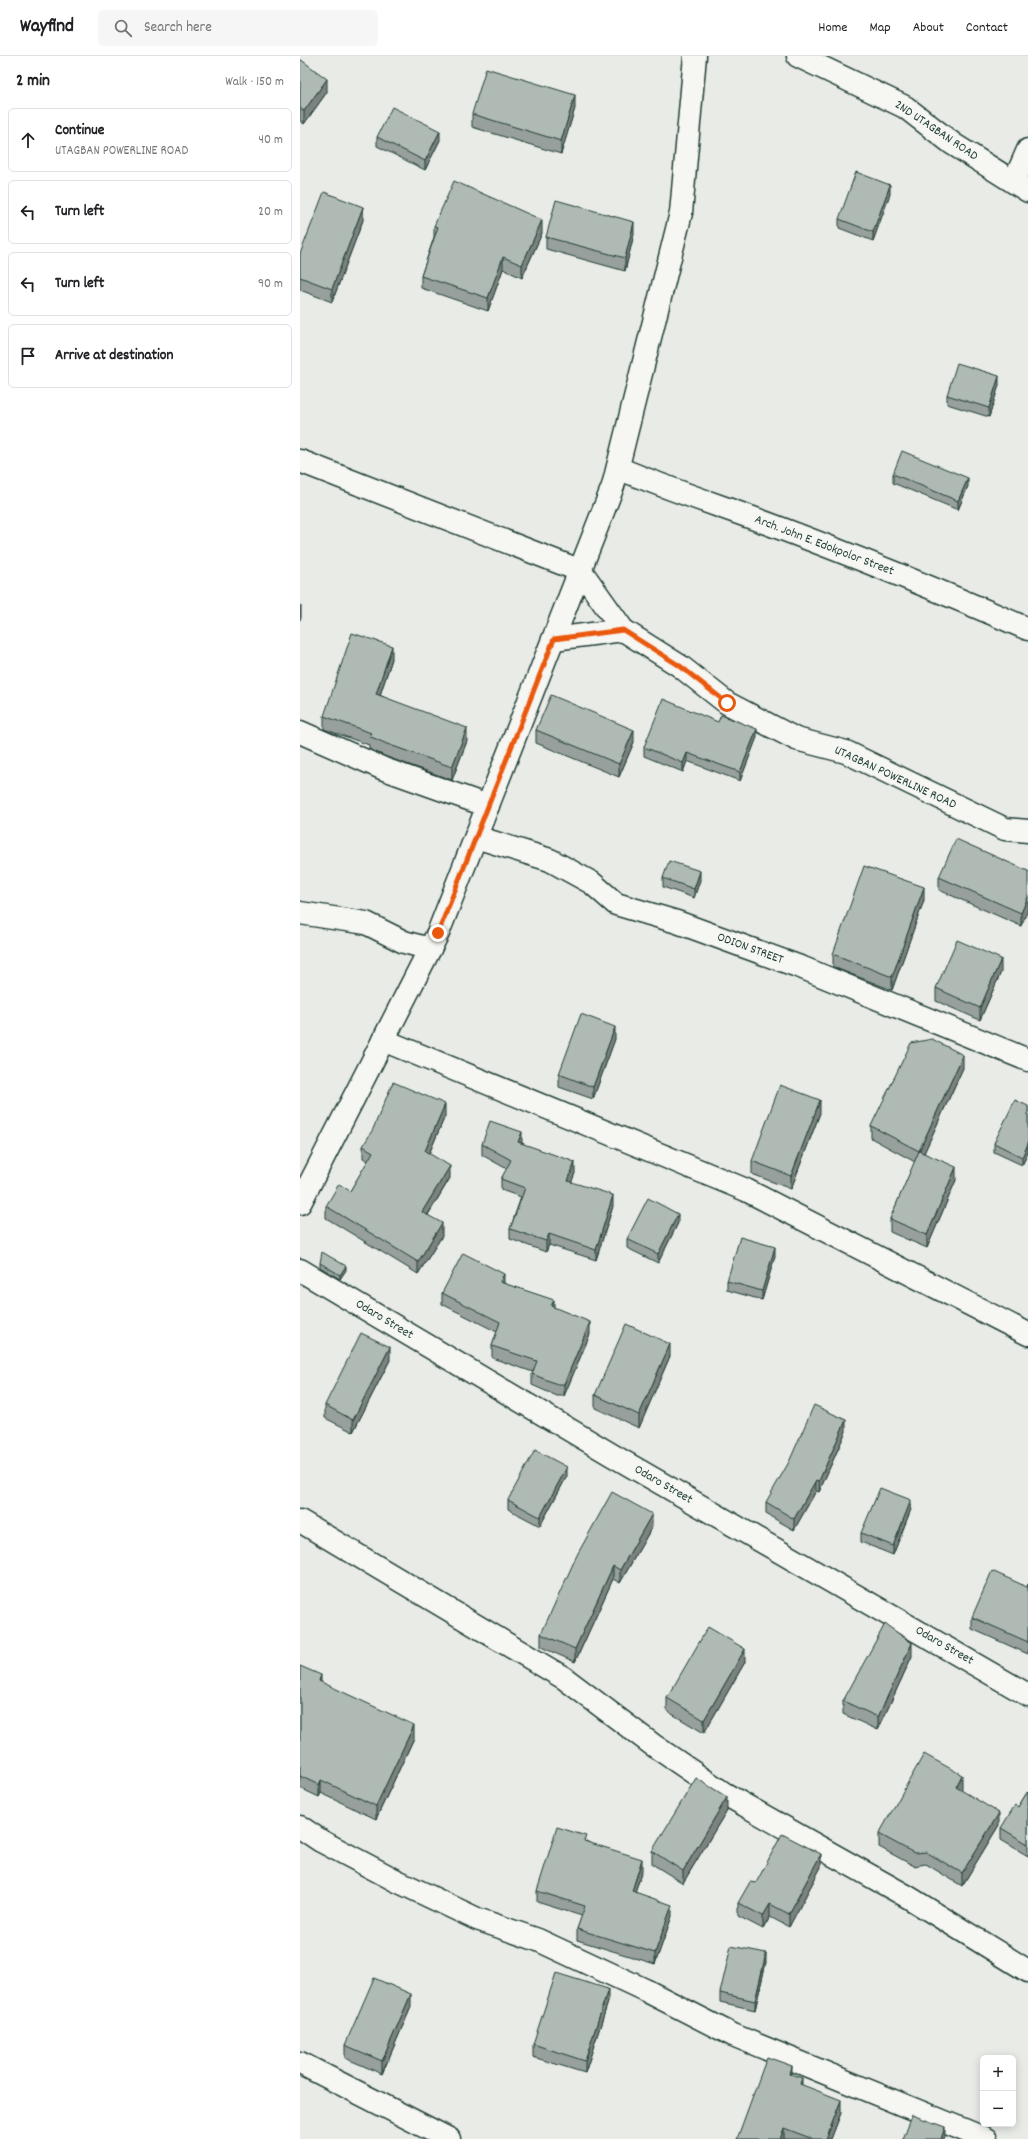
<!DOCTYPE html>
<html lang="en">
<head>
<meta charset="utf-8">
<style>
	:root { --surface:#fff; --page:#f6f6f6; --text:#202124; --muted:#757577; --line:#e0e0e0 }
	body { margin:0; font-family:Dekko,sans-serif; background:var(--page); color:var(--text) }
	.controls { position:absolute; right:12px; bottom:12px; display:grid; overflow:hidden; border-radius:6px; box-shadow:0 2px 10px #0003 }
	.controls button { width:36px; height:36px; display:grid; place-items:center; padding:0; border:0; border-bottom:1px solid var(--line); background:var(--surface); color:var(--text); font:20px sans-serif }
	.stop { position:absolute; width:12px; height:12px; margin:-9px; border:3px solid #ea580c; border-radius:50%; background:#fff }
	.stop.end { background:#ea580c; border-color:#fff; box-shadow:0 1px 4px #0008 }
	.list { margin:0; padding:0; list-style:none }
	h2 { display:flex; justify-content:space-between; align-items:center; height:52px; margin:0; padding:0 16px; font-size:17px }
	h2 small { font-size:13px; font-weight:400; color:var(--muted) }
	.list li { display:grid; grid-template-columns:26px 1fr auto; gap:12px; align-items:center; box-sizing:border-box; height:64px; margin:0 8px 8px; padding:0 8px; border:1px solid var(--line); border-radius:6px }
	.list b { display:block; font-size:15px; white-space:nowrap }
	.list p { margin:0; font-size:13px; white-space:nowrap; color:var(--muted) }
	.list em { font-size:13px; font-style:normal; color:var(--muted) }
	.icon { flex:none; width:22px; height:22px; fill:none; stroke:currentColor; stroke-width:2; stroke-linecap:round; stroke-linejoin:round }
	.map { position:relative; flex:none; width:728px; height:2083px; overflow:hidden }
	header { display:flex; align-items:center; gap:24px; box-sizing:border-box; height:56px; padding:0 20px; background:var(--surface); border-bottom:1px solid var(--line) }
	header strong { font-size:19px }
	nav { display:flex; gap:22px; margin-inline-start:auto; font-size:14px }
	.search { width:280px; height:36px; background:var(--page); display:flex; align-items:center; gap:10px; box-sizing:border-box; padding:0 14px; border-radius:6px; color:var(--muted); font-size:15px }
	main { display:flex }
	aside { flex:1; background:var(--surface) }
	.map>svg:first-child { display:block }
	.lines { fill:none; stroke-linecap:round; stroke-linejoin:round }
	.minor-casing { stroke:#1f3d34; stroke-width:25 }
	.minor { stroke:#f6f6f2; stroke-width:22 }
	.wall { fill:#97a09c; stroke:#1f3d34 }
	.shaded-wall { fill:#7b827f; stroke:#1f3d34 }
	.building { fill:#b0bab5; stroke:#1f3d34 }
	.route { stroke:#ea580c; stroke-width:5 }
	.labels { text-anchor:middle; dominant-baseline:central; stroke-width:3; stroke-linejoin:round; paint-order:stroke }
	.street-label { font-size:13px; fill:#1f3d34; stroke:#f6f6f2 }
</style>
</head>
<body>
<header>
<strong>Wayfind</strong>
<div class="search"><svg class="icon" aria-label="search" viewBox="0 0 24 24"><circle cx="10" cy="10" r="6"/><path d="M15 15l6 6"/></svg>Search here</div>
<nav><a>Home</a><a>Map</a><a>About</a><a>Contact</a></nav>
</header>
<main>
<aside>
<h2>2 min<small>Walk · 150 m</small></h2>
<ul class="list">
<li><svg class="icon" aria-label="ahead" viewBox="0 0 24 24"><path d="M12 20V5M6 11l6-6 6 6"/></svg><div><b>Continue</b><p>UTAGBAN POWERLINE ROAD</p></div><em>40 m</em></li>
<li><svg class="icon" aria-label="left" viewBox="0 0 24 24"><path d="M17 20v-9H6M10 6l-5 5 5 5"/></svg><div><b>Turn left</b></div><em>20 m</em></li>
<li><svg class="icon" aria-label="left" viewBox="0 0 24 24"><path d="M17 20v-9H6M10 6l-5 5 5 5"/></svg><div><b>Turn left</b></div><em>90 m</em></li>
<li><svg class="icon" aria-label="arrive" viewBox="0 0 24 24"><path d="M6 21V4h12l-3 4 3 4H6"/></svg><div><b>Arrive at destination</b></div></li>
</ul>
</aside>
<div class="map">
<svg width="728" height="2083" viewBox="0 0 728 2083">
	<rect width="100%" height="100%" fill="#e9ebe7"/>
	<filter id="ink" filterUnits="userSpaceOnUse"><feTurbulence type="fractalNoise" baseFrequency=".025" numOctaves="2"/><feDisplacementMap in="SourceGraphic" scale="8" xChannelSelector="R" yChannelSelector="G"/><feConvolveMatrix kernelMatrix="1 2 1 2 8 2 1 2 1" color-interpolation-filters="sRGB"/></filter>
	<g filter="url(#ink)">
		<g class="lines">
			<defs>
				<g id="minor">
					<path d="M 498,0 L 605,51 L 653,88 L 728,135"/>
					<path d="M 714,126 L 728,94"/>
					<path d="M 0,405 L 281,515"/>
					<path d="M 318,412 C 370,434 424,451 477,471 C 562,503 645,537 728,573"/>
					<path d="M 281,515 L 323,574 L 380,610 L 427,647 L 496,683 L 546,696 L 705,773 L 728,775"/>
					<path d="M 254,583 L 323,574"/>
					<path d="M 0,676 L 84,713 L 188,750"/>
					<path d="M 176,781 L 250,804 L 292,827 L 316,848 L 377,866 L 503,912 L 728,1004"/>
					<path d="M 0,857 L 66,867 L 104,886 L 130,893"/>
					<path d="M 83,984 L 446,1134 L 728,1278"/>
					<path d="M 0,1147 L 138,877 L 313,430 L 381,157 L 395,0"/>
					<path d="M 0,1214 L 312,1399 L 728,1639"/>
					<path d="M 0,1465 L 264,1622 L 353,1689 L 425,1738 L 608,1841 L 728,1915"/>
					<path d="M 0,1771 L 21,1785 L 95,1824 L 177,1863 L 238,1884 L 345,1934 L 433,1979 L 686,2083"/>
					<path d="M 0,2007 L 149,2083"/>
				</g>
			</defs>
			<use href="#minor" class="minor-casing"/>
			<use href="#minor" class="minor"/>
		</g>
		<g class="wall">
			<path d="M 0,3 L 27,36 L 4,68 L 0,65 Z"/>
			<path d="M 275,52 L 261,98 L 172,71 L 172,58 Z"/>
			<path d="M 77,81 L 140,84 L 125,114 L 77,90 Z"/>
			<path d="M 590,138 L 573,185 L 539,172 L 539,163 Z"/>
			<path d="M 63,164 L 32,246 L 0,234 L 0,198 Z"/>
			<path d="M 134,170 L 242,177 L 222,222 L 203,213 L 188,255 L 121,232 L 121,220 L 134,181 Z"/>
			<path d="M 334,178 L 325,215 L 246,193 L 246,181 Z"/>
			<path d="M 699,329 L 689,361 L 647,348 L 647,339 Z"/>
			<path d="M 593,418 L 668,430 L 658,454 L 593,427 Z"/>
			<path d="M 92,603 L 80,639 L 167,685 L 152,724 L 87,701 L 69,693 L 69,689 L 24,673 L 24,660 Z"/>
			<path d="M 236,674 L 334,686 L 319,721 L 236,687 Z"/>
			<path d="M 457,681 L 440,725 L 387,705 L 383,716 L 344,700 L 344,691 Z"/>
			<path d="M 728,815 L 721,870 L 639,834 L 639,821 Z"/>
			<path d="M 363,822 L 400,824 L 394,842 L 363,831 Z"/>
			<path d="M 624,844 L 592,934 L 533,911 L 533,898 Z"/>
			<path d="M 701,916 L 680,964 L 636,945 L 636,932 Z"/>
			<path d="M 315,983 L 293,1043 L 259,1031 L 259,1018 Z"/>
			<path d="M 663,1012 L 624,1097 L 656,1124 L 627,1192 L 590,1176 L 590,1163 L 615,1106 L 571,1082 L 571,1070 Z"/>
			<path d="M 728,1050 L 728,1097 L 722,1109 L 694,1096 L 694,1087 Z"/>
			<path d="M 520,1057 L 491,1133 L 452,1118 L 452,1105 Z"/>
			<path d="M 145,1060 L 129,1098 L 150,1122 L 128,1159 L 142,1180 L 118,1218 L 26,1162 L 26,1150 L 50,1135 L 68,1105 L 63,1102 L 63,1090 Z"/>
			<path d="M 222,1087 L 275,1117 L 271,1126 L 313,1150 L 296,1204 L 249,1189 L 246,1196 L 210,1183 L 210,1173 L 221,1141 L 201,1134 L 201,1123 L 207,1113 L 182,1099 L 182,1088 Z"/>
			<path d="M 378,1167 L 358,1207 L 327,1192 L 327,1183 Z"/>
			<path d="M 475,1200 L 462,1244 L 427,1234 L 427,1225 Z"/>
			<path d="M 20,1207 L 46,1214 L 40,1223 L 20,1211 Z"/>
			<path d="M 204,1227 L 254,1251 L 290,1278 L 264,1340 L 257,1340 L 232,1329 L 232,1318 L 233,1316 L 192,1302 L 192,1290 L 197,1276 L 142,1248 L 142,1237 Z"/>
			<path d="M 370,1300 L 339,1372 L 295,1352 L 295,1339 Z"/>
			<path d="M 90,1304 L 53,1376 L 25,1362 L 25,1349 Z"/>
			<path d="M 546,1375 L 519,1436 L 516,1435 L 494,1474 L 466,1458 L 466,1446 Z"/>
			<path d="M 267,1420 L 240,1470 L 208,1453 L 208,1444 Z"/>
			<path d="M 611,1453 L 593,1499 L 561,1486 L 561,1477 Z"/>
			<path d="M 352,1471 L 320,1527 L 313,1523 L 275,1606 L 241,1591 L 241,1578 Z"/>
			<path d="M 728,1528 L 728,1598 L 672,1573 L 672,1561 L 727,1531 Z"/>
			<path d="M 612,1600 L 578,1674 L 543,1658 L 543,1645 Z"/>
			<path d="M 445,1606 L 404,1677 L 367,1655 L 367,1642 Z"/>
			<path d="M 0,1610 L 21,1626 L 114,1682 L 76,1763 L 21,1737 L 19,1741 L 0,1732 Z"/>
			<path d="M 662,1732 L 661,1734 L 699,1769 L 662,1830 L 626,1808 L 614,1810 L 579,1791 L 579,1778 Z"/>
			<path d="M 728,1735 L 728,1800 L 701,1784 L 701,1772 L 718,1751 Z"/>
			<path d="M 427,1754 L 383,1827 L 352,1808 L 352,1795 Z"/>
			<path d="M 286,1785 L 342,1814 L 335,1836 L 372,1860 L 355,1908 L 277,1884 L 277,1873 L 282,1860 L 237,1846 L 237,1835 Z"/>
			<path d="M 521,1811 L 489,1871 L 470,1861 L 463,1873 L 438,1860 L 438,1847 L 456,1827 Z"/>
			<path d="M 466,1906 L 455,1954 L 420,1946 L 420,1937 Z"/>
			<path d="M 308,1946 L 285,2017 L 233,2001 L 233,1988 Z"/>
			<path d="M 111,1951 L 82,2018 L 45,2002 L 45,1989 Z"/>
			<path d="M 492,2018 L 502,2029 L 541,2057 L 531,2083 L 437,2083 Z"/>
		</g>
		<g class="shaded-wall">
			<path d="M 27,23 L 27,36 L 4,68 L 4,55 Z"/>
			<path d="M 275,39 L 275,52 L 261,98 L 261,85 Z"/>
			<path d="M 140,75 L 140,84 L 125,114 L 125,105 Z"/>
			<path d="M 590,129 L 590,138 L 573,185 L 573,176 Z"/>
			<path d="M 63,151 L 63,164 L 32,246 L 32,233 Z"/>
			<path d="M 242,164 L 242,177 L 222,222 L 222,209 Z"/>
			<path d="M 334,166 L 334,178 L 325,215 L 325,202 Z"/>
			<path d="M 203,201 L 203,213 L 188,255 L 188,242 Z"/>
			<path d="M 699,320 L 699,329 L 689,361 L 689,352 Z"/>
			<path d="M 668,422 L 668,430 L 658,454 L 658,445 Z"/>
			<path d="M 1,549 L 1,562 L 0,564 L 0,551 Z"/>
			<path d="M 92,590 L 92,603 L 76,651 L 76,638 Z"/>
			<path d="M 167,672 L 167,685 L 152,724 L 152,711 Z"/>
			<path d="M 457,673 L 457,681 L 440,725 L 440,716 Z"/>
			<path d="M 334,674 L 334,686 L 319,721 L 319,708 Z"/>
			<path d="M 387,697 L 387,705 L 383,716 L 383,707 Z"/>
			<path d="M 400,815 L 400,824 L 394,842 L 394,833 Z"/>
			<path d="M 624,831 L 624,844 L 592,934 L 592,921 Z"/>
			<path d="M 728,841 L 728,854 L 721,870 L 721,857 Z"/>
			<path d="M 701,903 L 701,916 L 680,964 L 680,952 Z"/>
			<path d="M 315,971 L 315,983 L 293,1043 L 293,1031 Z"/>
			<path d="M 663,999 L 663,1012 L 619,1108 L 619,1095 Z"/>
			<path d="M 520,1044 L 520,1057 L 491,1133 L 491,1120 Z"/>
			<path d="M 145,1048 L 145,1060 L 125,1107 L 125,1095 Z"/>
			<path d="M 222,1076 L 222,1087 L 218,1086 Z"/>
			<path d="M 728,1088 L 728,1097 L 722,1109 L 722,1101 Z"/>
			<path d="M 275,1106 L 275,1117 L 268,1136 L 268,1125 Z"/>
			<path d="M 150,1110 L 150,1122 L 122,1168 L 122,1156 Z"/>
			<path d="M 656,1111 L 656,1124 L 627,1192 L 627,1179 Z"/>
			<path d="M 313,1139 L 313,1150 L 296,1204 L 296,1194 Z"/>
			<path d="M 378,1158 L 378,1167 L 358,1207 L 358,1198 Z"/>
			<path d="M 142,1167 L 142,1180 L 118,1218 L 118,1206 Z"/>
			<path d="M 249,1178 L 249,1189 L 246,1196 L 246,1185 Z"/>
			<path d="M 475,1191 L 475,1200 L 462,1244 L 462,1235 Z"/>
			<path d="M 46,1210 L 46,1214 L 40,1223 L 40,1219 Z"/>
			<path d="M 204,1218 L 204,1230 L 200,1226 Z"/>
			<path d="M 254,1244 L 254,1255 L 251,1250 Z"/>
			<path d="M 290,1266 L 290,1278 L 264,1340 L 264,1328 Z"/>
			<path d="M 370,1288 L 370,1300 L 339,1372 L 339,1359 Z"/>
			<path d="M 90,1291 L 90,1304 L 53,1376 L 53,1364 Z"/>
			<path d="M 546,1364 L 546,1375 L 519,1436 L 519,1425 Z"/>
			<path d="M 267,1411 L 267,1420 L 240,1470 L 240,1461 Z"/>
			<path d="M 516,1424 L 516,1435 L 494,1474 L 494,1463 Z"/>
			<path d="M 611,1444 L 611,1453 L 593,1499 L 593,1490 Z"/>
			<path d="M 352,1458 L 352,1471 L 320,1527 L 320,1514 Z"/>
			<path d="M 313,1510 L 313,1523 L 275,1606 L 275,1593 Z"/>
			<path d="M 612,1587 L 612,1600 L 578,1674 L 578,1661 Z"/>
			<path d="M 445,1593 L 445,1606 L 404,1677 L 404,1664 Z"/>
			<path d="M 21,1619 L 21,1632 L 19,1625 Z"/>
			<path d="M 114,1669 L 114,1682 L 76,1763 L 76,1750 Z"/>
			<path d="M 662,1719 L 662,1732 L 656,1743 L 656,1731 Z"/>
			<path d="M 21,1724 L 21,1737 L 19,1741 L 19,1729 Z"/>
			<path d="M 427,1741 L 427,1754 L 383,1827 L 383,1815 Z"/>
			<path d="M 699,1757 L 699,1769 L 662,1830 L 662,1817 Z"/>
			<path d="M 521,1798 L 521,1811 L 489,1871 L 489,1858 Z"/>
			<path d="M 342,1803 L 342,1814 L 332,1846 L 332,1835 Z"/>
			<path d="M 470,1848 L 470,1861 L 463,1873 L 463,1860 Z"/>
			<path d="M 372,1849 L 372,1860 L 355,1908 L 355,1897 Z"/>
			<path d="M 466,1897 L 466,1906 L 455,1954 L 455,1945 Z"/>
			<path d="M 308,1933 L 308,1946 L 285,2017 L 285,2005 Z"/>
			<path d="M 111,1938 L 111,1951 L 82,2018 L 82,2005 Z"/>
			<path d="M 492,2010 L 492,2022 L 490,2018 Z"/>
			<path d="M 502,2022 L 502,2034 L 500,2028 Z"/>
			<path d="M 541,2044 L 541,2057 L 531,2083 L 526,2083 Z"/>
			<path d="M 645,2071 L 645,2080 L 644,2083 L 641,2083 Z"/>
			<path d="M 484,2072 L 484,2083 L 480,2083 Z"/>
		</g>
		<g class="building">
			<path d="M 0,3 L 27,23 L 4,55 L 0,52 Z"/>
			<path d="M 186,12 L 275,39 L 261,85 L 172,58 Z"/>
			<path d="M 92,51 L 140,75 L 125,105 L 77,81 Z"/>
			<path d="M 556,116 L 590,129 L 573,176 L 539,163 Z"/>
			<path d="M 154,125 L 242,164 L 222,209 L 203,201 L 188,242 L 121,220 L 138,171 L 134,170 Z"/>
			<path d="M 24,136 L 63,151 L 32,233 L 0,221 L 0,198 Z"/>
			<path d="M 256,144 L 334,166 L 325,202 L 246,181 Z"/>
			<path d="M 657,307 L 699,320 L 689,352 L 647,339 Z"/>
			<path d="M 602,395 L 668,422 L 658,445 L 593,418 Z"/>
			<path d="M 52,577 L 92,590 L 76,638 L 167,672 L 152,711 L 87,688 L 69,680 L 71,677 L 24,660 Z"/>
			<path d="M 251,639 L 334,674 L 319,708 L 236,674 Z"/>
			<path d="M 363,643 L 418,666 L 421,659 L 457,673 L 440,716 L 387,697 L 383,707 L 344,691 Z"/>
			<path d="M 656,783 L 728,815 L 728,841 L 721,857 L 639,821 Z"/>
			<path d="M 369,805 L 400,815 L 394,833 L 363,822 Z"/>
			<path d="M 564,810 L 624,831 L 592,921 L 533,898 Z"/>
			<path d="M 657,884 L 701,903 L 680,952 L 636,932 Z"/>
			<path d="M 281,958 L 315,971 L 293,1031 L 259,1018 Z"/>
			<path d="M 632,983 L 663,999 L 619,1095 L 571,1070 L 611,987 Z"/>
			<path d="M 93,1026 L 145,1048 L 125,1095 L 150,1110 L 122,1156 L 142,1167 L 118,1206 L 26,1150 L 39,1128 L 50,1135 L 73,1096 L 63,1090 L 73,1073 Z"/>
			<path d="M 480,1029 L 520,1044 L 491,1120 L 452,1105 Z"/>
			<path d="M 715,1044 L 728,1050 L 728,1088 L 722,1101 L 694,1087 Z"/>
			<path d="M 190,1065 L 222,1076 L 218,1086 L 275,1106 L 268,1125 L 313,1139 L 296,1194 L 249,1178 L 246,1185 L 210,1173 L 225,1132 L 201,1123 L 211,1104 L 182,1088 Z"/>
			<path d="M 619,1095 L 656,1111 L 627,1179 L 590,1163 Z"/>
			<path d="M 348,1142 L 378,1158 L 358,1198 L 327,1183 Z"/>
			<path d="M 440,1181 L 475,1191 L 462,1235 L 427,1225 Z"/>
			<path d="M 22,1196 L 46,1210 L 40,1219 L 20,1207 Z"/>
			<path d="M 163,1197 L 204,1218 L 200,1226 L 254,1244 L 251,1250 L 290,1266 L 264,1328 L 257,1328 L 232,1318 L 237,1305 L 192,1290 L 200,1266 L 142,1237 Z"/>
			<path d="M 326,1268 L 370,1288 L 339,1359 L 295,1339 Z"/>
			<path d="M 61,1277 L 90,1291 L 53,1364 L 25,1349 Z"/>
			<path d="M 514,1349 L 546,1364 L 519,1425 L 516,1424 L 494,1463 L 466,1446 L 489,1406 Z"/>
			<path d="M 235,1394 L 267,1411 L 240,1461 L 208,1444 Z"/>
			<path d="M 580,1432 L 611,1444 L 593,1490 L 561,1477 Z"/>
			<path d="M 312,1436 L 352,1458 L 320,1514 L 313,1510 L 275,1593 L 241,1578 L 277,1499 Z"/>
			<path d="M 692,1515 L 727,1531 L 728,1528 L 728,1586 L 672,1561 Z"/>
			<path d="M 585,1568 L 612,1587 L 578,1661 L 543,1645 Z"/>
			<path d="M 408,1571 L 445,1593 L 404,1664 L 367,1642 Z"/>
			<path d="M 0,1610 L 21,1619 L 19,1625 L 114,1669 L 76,1750 L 21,1724 L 19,1729 L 0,1720 Z"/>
			<path d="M 624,1698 L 662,1719 L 656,1731 L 699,1757 L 662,1817 L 626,1796 L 614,1797 L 579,1778 Z"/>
			<path d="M 396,1722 L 427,1741 L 383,1815 L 352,1795 Z"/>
			<path d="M 728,1735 L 728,1788 L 701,1772 L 715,1749 L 718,1751 Z"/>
			<path d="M 257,1771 L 286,1780 L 284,1785 L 342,1803 L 332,1835 L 372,1849 L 355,1897 L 277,1873 L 285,1850 L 237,1835 Z"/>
			<path d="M 482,1778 L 521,1798 L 489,1858 L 470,1848 L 463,1860 L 438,1847 L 450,1826 L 456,1827 Z"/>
			<path d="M 431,1890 L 466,1897 L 455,1945 L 420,1937 Z"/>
			<path d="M 256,1917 L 308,1933 L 285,2005 L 233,1988 Z"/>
			<path d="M 74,1922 L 111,1938 L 82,2005 L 45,1989 Z"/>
			<path d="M 467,2001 L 492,2010 L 490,2018 L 502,2022 L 500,2028 L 541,2044 L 526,2083 L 513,2083 L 484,2072 L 480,2083 L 437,2083 Z"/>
			<path d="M 612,2059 L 645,2071 L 641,2083 L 603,2083 Z"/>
		</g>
	</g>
	<g class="lines" filter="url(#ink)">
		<path class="route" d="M 138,877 L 254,583 L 323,574 L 380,610 L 427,647"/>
	</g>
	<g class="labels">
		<g class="street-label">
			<text transform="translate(636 75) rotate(34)">2ND UTAGBAN ROAD</text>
			<text transform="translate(524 490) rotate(21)">Arch. John E. Edokpolor Street</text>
			<text transform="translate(595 722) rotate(25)">UTAGBAN POWERLINE ROAD</text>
			<text transform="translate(450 893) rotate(20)">ODION STREET</text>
			<text transform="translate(84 1264) rotate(31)">Odaro Street</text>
			<text transform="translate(363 1429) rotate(30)">Odaro Street</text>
			<text transform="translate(644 1590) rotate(30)">Odaro Street</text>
		</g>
	</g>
</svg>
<div class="controls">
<button>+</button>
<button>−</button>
</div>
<div class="stop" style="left:427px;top:647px"></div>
<div class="stop end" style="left:138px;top:877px"></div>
</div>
</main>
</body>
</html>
